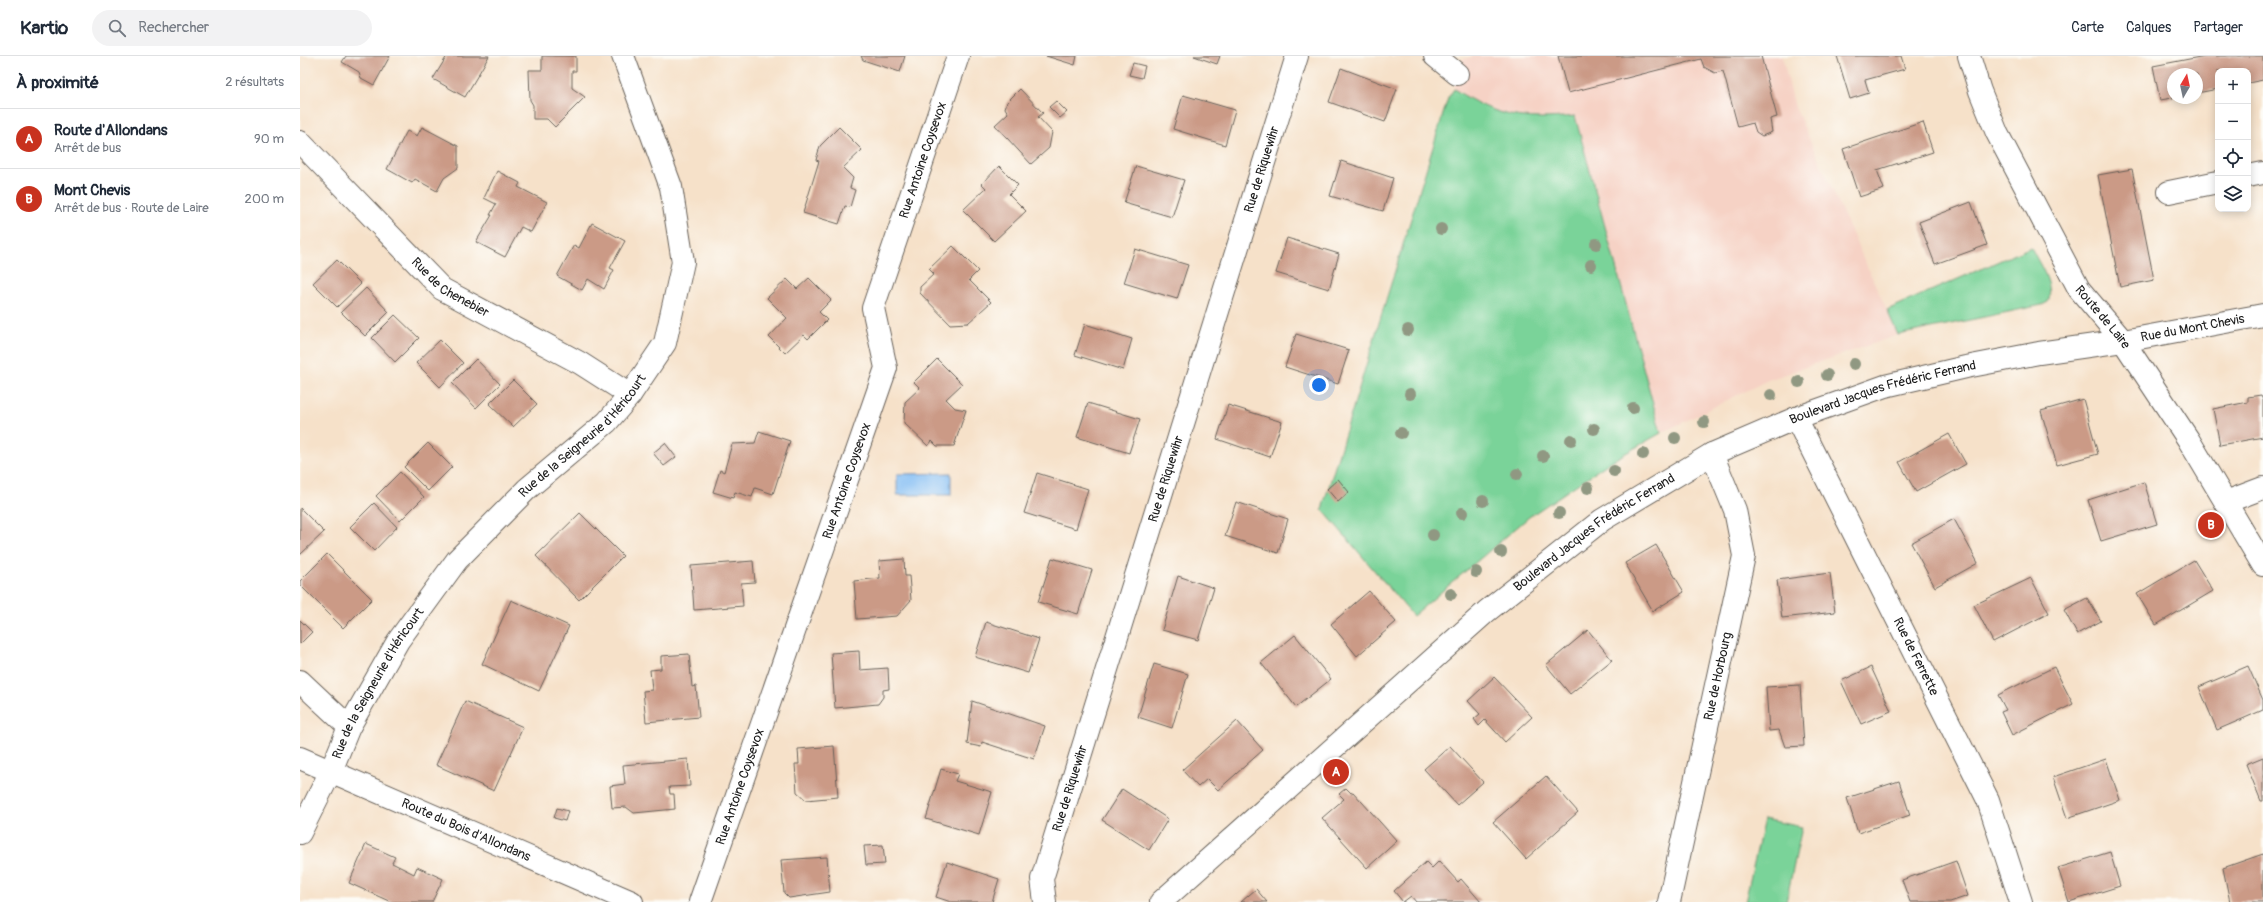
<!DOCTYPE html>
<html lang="fr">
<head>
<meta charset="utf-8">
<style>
	:root { --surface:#fff; --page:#f2f2f3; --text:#1f2937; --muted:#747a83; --line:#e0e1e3; --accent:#c8321e }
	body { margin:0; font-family:Pangolin,sans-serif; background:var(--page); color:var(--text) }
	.controls { position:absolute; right:12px; top:12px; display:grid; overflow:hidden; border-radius:8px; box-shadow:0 2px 10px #0003 }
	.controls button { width:36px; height:36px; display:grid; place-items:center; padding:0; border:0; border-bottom:1px solid var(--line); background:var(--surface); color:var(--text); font:20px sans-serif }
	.compass { position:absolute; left:1867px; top:12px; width:36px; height:36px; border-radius:50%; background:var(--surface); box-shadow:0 2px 10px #0003; rotate:9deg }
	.you { position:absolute; left:1019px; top:329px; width:14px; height:14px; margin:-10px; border:3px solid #fff; border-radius:50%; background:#1a73e8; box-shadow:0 0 0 6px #1a73e833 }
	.badge { display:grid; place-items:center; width:26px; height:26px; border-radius:50%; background:var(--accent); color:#fff; font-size:13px; font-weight:700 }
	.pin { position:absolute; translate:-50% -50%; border:2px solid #fff; box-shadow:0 1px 4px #0006 }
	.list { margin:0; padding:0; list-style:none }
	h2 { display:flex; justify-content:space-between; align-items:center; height:52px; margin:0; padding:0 16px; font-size:17px }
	h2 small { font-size:13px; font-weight:400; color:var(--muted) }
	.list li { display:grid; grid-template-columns:26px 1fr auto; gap:12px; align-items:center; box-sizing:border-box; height:60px; padding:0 16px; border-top:1px solid var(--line) }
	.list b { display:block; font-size:15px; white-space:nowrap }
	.list p { margin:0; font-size:13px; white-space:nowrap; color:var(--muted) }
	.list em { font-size:13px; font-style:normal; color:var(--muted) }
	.icon { flex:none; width:22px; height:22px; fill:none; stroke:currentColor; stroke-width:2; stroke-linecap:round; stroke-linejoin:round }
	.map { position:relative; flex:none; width:1963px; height:846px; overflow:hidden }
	header { display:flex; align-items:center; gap:24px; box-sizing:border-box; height:56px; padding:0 20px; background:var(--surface); border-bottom:1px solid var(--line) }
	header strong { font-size:19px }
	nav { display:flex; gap:22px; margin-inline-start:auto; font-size:14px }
	.search { width:280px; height:36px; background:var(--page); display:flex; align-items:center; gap:10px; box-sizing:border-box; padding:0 14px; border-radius:22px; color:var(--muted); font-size:15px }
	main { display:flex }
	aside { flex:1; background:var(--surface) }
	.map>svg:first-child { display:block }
	.built { fill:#f6d2c5 }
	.green { fill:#7ad399; stroke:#4b785a }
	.water { fill:#83bdf4; stroke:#506c88 }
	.building { fill:#cb9a86 }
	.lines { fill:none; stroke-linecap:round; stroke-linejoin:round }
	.minor-casing { stroke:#686159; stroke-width:24 }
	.minor { stroke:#fff; stroke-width:22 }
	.tree { fill:#909882 }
	.labels { text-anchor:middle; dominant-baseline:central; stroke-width:4; stroke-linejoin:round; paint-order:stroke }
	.street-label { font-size:13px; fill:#1c1c1c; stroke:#fdfcf7 }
</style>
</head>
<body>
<header>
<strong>Kartio</strong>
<div class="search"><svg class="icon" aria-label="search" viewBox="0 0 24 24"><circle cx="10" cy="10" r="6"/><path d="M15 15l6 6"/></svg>Rechercher</div>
<nav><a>Carte</a><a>Calques</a><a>Partager</a></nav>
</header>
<main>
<aside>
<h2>À proximité<small>2 résultats</small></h2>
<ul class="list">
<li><span class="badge">A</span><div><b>Route d'Allondans</b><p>Arrêt de bus</p></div><em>90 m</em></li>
<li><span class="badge">B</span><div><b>Mont Chevis</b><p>Arrêt de bus · Route de Laire</p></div><em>200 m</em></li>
</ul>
</aside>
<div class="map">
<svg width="1963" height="846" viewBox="0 0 1963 846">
	<rect width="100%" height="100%" fill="#fdfcf7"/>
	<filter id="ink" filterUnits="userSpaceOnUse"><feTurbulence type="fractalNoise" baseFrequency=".025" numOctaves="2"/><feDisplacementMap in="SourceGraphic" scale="8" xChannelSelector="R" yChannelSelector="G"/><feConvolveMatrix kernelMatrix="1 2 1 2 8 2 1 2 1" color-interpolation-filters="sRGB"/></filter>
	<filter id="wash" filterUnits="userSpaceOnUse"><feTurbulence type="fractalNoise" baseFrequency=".012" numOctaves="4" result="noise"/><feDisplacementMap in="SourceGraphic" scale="16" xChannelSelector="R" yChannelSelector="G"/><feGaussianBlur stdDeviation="0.9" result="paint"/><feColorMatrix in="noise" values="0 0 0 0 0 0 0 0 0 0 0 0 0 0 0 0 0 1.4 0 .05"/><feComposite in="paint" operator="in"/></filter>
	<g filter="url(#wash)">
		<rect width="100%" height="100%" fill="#f6e1c9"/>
		<path class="built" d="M 1175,0 L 1482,0 L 1495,51 L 1598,279 L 1468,324 L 1361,377 L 1275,61 L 1241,64 L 1210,60 L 1179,49 L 1154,33 L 1161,4 Z"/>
		<g class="green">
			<path d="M 1154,33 C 1198,62 1223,65 1275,60 L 1361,377 L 1310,406 L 1229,461 L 1113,560 L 1022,453 L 1148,42 Z"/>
			<path d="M 1731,191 C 1738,207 1755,228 1748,246 L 1742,249 L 1598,279 L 1587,254 Z"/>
			<path d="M 1464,763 L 1502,771 L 1486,846 L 1445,846 Z"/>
		</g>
		<path class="water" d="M 651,417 L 651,439 L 597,439 L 597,418 Z"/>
		<g id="blocks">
			<g class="building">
				<path d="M 46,0 L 90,0 L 74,29 L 61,22 L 59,16 L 42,6 Z"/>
				<path d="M 147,0 L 189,0 L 165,41 L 133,23 Z"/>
				<path d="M 242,0 L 276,0 L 276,15 L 272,15 L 272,32 L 285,41 L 255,71 L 247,63 L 233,63 L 233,49 L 230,44 L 229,14 L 242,14 Z"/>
				<path d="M 561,0 L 605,0 L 600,16 L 563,4 Z"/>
				<path d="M 746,0 L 777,0 L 775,9 Z"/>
				<path d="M 894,0 L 920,0 L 917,8 Z"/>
				<path d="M 1258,0 L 1461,0 L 1477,61 L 1470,63 L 1472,76 L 1462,80 L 1456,76 L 1453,67 L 1438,71 L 1423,15 L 1415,17 L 1404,11 L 1401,3 L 1268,37 Z"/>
				<path d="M 1537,0 L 1601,0 L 1605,13 L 1565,24 L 1569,37 L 1550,43 Z"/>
				<path d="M 1905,0 L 1963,0 L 1963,24 L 1948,27 L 1948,15 L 1918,15 L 1918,33 L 1897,37 L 1897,18 L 1873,18 L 1873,42 L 1860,44 L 1853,10 Z"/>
				<path d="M 833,7 L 845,10 L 842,22 L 829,19 Z"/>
				<path d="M 1041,12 L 1097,33 L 1085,66 L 1029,46 Z"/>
				<path d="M 720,33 L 743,57 L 738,61 L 752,76 L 749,92 L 731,108 L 695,69 L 708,57 L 705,52 L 707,46 Z"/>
				<path d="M 883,39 L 935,54 L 925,89 L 873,73 Z"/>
				<path d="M 756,45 L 767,56 L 760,62 L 749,51 Z"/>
				<path d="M 1623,66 L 1633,96 L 1577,114 L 1584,133 L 1559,141 L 1543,93 Z"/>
				<path d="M 122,71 L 158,90 L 158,112 L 144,122 L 137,135 L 115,123 L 112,127 L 87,113 L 107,75 L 117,80 Z"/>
				<path d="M 539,71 L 562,94 L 543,112 L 553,122 L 550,132 L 555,134 L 550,151 L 545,150 L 539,168 L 503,157 L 519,105 L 516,104 L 520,90 Z"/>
				<path d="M 1041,105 L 1093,122 L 1083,155 L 1030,140 Z"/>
				<path d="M 699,110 L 718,129 L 709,138 L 726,155 L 694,185 L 663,154 L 686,132 L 682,128 Z"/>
				<path d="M 836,110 L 884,124 L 872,161 L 824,147 Z"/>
				<path d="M 1832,113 L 1854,224 L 1820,231 L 1798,119 Z"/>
				<path d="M 197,115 L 220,127 L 218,131 L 247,146 L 231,176 L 221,171 L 205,201 L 176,186 L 192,159 L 190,159 L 196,148 L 184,142 Z"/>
				<path d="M 1671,146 L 1687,189 L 1635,208 L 1619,166 Z"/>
				<path d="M 292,167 L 325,185 L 310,212 L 314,214 L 304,233 L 288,223 L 282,234 L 257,220 L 274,189 L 279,192 Z"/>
				<path d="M 987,182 L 1039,198 L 1029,233 L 976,217 Z"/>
				<path d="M 653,190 L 678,215 L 669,224 L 691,246 L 668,267 L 650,268 L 620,237 L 620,231 L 634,218 L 629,213 Z"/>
				<path d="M 835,193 L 888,209 L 877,243 L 824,227 Z"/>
				<path d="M 37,204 L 61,228 L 37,251 L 13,227 Z"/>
				<path d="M 509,222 L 531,244 L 519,256 L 527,264 L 508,283 L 504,279 L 485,297 L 469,281 L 487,262 L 467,242 L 487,223 L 497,233 Z"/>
				<path d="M 66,232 L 89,256 L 65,280 L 41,256 Z"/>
				<path d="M 95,259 L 119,282 L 95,306 L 72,282 Z"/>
				<path d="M 785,268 L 832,283 L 823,314 L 775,299 Z"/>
				<path d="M 996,278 L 1049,294 L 1038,328 L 985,311 Z"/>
				<path d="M 140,284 L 163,307 L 140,331 L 116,307 Z"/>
				<path d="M 176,303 L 200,328 L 176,352 L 152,327 Z"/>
				<path d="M 637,303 L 662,328 L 646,343 L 655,352 L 666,354 L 654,390 L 637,390 L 632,385 L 628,390 L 604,367 L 605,346 L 620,332 L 614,326 Z"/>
				<path d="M 213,324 L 237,348 L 213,371 L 189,348 Z"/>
				<path d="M 1961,339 L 1963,343 L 1963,381 L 1920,389 L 1913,353 L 1948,346 L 1948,341 Z"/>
				<path d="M 1783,343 L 1798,398 L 1757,409 L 1741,355 Z"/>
				<path d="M 788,347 L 840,363 L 829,397 L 777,381 Z"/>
				<path d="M 928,349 L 982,366 L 970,401 L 917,383 Z"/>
				<path d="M 459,375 L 490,385 L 473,438 L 455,432 L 452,441 L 435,436 L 433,442 L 413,436 L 420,414 L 424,416 L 432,388 L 455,387 Z"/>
				<path d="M 1649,378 L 1666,408 L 1616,436 L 1599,406 Z"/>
				<path d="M 128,387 L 152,411 L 128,435 L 104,411 Z"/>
				<path d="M 365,387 L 376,401 L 364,410 L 353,397 Z"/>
				<path d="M 100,416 L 124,441 L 100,465 L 76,440 Z"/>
				<path d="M 737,417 L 788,433 L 776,473 L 724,457 Z"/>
				<path d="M 1038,423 L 1049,436 L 1038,446 L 1027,433 Z"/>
				<path d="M 1844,426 L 1857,468 L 1801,485 L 1788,444 Z"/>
				<path d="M 936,446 L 988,463 L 978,497 L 925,480 Z"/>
				<path d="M 74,447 L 97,471 L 74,495 L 50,471 Z"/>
				<path d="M 0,452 L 24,476 L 0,499 Z"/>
				<path d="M 280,457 L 323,500 L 279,544 L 236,500 Z"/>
				<path d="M 1654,463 L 1678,507 L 1635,531 L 1611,487 Z"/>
				<path d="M 1356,489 L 1384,536 L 1353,555 L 1325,507 Z"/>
				<path d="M 27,498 L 72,543 L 43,572 L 0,529 L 0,525 Z"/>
				<path d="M 752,502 L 792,514 L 778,558 L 738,546 Z"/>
				<path d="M 604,503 L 605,520 L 609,520 L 611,544 L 597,560 L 557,563 L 554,525 L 580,522 L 579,505 Z"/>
				<path d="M 1894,504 L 1913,535 L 1856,569 L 1837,538 Z"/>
				<path d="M 453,505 L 455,526 L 441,527 L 443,550 L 394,554 L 391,510 Z"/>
				<path d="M 1530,517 L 1535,556 L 1482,562 L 1477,524 Z"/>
				<path d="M 878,520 L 914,532 L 898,584 L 862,574 Z"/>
				<path d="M 1731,522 L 1749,557 L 1693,586 L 1674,549 Z"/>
				<path d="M 1069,535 L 1096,566 L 1057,600 L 1031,568 Z"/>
				<path d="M 1787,542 L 1801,565 L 1777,578 L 1764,554 Z"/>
				<path d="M 211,544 L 269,570 L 239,635 L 182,608 Z"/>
				<path d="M 0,564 L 12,576 L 0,588 Z"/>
				<path d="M 686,566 L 739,583 L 728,617 L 675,601 Z"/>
				<path d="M 1288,574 L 1312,604 L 1270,638 L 1246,609 Z"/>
				<path d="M 995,579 L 1031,623 L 996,651 L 961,607 Z"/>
				<path d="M 559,595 L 560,614 L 588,612 L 589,633 L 583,634 L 583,641 L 578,648 L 535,652 L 531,597 Z"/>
				<path d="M 389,598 L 392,631 L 396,630 L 399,661 L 346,666 L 343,635 L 352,634 L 350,614 L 361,613 L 361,600 Z"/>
				<path d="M 854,608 L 888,618 L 872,672 L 838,661 Z"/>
				<path d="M 1948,610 L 1963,644 L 1963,654 L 1917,674 L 1899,631 Z"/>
				<path d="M 1571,611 L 1591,655 L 1561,668 L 1541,625 Z"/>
				<path d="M 1754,611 L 1773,648 L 1712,679 L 1701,656 L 1706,654 L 1698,639 Z"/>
				<path d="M 1194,621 L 1232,661 L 1205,686 L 1185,664 L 1179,670 L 1174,663 L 1180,658 L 1168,645 Z"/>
				<path d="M 1500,629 L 1504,690 L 1485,691 L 1479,674 L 1469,675 L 1466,631 Z"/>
				<path d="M 165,645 L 223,671 L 194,735 L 136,709 Z"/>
				<path d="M 672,645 L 745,670 L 734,703 L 682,686 L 681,691 L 667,688 Z"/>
				<path d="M 937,665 L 963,694 L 918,734 L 907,723 L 898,731 L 882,714 Z"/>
				<path d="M 534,690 L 538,741 L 506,744 L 497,736 L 495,708 L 499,708 L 498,693 Z"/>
				<path d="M 1150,690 L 1183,726 L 1157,749 L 1124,713 Z"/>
				<path d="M 1963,701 L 1963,745 L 1961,745 L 1946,708 Z"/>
				<path d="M 388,703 L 390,730 L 369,731 L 370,738 L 374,738 L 375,753 L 334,757 L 326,751 L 312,752 L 310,730 L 325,728 L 323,709 Z"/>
				<path d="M 1806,703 L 1820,744 L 1767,762 L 1753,721 Z"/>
				<path d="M 641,713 L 658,718 L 655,725 L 692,736 L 679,779 L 626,763 Z"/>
				<path d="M 1246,720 L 1278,756 L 1226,803 L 1193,766 Z"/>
				<path d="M 1599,725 L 1610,759 L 1558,777 L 1547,742 Z"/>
				<path d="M 1046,732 L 1051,737 L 1053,736 L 1097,785 L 1067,812 L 1022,762 L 1044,743 L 1039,738 Z"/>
				<path d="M 822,733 L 868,763 L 849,794 L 802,764 Z"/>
				<path d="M 257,752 L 268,755 L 265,765 L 254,762 Z"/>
				<path d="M 66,788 L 95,801 L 92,807 L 114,818 L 117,811 L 143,823 L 132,846 L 91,846 L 49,827 Z"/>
				<path d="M 583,789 L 585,808 L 566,809 L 564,790 Z"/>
				<path d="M 1810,796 L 1820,830 L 1769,846 L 1758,812 Z"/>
				<path d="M 1963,798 L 1963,846 L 1930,846 L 1923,812 Z"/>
				<path d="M 527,801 L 530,836 L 489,842 L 484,837 L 481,804 Z"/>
				<path d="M 1139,805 L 1158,826 L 1161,823 L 1181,846 L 1116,846 L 1111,840 L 1103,846 L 1094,835 L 1126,806 L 1132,812 Z"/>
				<path d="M 1656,805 L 1668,840 L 1650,846 L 1610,846 L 1602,824 Z"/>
				<path d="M 647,806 L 699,823 L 692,846 L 651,846 L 636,841 Z"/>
				<path d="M 956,833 L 967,846 L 941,846 Z"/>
			</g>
		</g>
	</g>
	<g filter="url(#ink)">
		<use href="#blocks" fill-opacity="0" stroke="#686159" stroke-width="1"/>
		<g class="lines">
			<defs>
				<g id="minor">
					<path d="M 1135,0 L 1157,18"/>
					<path id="s1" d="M 1669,0 L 1680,35 L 1697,77 L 1779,233 L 1823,285 L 1888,383 L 1963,509"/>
					<path id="s2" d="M 0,86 L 142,233 L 280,307 L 330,339"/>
					<path d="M 1948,120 L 1963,117"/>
					<path d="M 1869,136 L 1918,126"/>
					<path id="s3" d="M 1496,362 L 1688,744 L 1721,846"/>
					<path d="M 1926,446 L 1963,432"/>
					<path d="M 0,625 L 49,671"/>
					<path id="s4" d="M 0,702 L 332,846"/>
					<path id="s5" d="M 0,777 L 31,715 L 49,671 L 98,585 L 157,504 L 227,433 L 307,366 L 330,339 L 365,287 L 383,206 L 371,131 L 323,0"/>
					<path id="s6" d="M 400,846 L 586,312 L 573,252 L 658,0"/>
					<path id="s7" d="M 745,846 L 742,823 L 997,0"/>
					<path id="s8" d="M 861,846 L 1187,555 L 1302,464 L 1412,398 L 1496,362 L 1585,330 L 1666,311 L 1739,297 L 1823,285 L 1963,259"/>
					<path id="s9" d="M 1369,846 L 1444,500 L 1435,454 L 1412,398"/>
				</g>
			</defs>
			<use href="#minor" class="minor-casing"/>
			<use href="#minor" class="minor"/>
		</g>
		<g class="tree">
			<circle cx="1141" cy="173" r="6"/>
			<circle cx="1296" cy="188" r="6"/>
			<circle cx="1291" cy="209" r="6"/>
			<circle cx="1108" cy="274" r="6"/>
			<circle cx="1554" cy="308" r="6"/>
			<circle cx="1527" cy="319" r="6"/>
			<circle cx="1499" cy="326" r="6"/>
			<circle cx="1110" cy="338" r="6"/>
			<circle cx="1471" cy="339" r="6"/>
			<circle cx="1333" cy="352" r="6"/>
			<circle cx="1404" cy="366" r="6"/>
			<circle cx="1294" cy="373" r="6"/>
			<circle cx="1101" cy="377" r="6"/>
			<circle cx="1375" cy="382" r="6"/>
			<circle cx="1271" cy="384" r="6"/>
			<circle cx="1343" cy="398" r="6"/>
			<circle cx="1243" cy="400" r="6"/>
			<circle cx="1314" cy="415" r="6"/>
			<circle cx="1217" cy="418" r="6"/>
			<circle cx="1288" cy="432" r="6"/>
			<circle cx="1183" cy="445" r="6"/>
			<circle cx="1162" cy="457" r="6"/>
			<circle cx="1259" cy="457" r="6"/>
			<circle cx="1133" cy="479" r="6"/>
			<circle cx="1201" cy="496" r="6"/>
			<circle cx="1176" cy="516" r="6"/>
			<circle cx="1151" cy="538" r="6"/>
		</g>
	</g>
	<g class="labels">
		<g class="street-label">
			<text stroke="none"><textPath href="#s6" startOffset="783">Rue Antoine Coysevox</textPath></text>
			<text stroke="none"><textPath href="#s7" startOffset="766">Rue de Riquewihr</textPath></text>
			<text stroke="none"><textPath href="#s2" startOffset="210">Rue de Chenebier</textPath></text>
			<text stroke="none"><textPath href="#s1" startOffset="295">Route de Laire</textPath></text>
			<text stroke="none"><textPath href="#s8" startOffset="1211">Rue du Mont Chevis</textPath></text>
			<text stroke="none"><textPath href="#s8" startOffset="894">Boulevard Jacques Frédéric Ferrand</textPath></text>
			<text stroke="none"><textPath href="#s5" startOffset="493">Rue de la Seigneurie d'Héricourt</textPath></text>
			<text stroke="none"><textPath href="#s7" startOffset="442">Rue de Riquewihr</textPath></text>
			<text stroke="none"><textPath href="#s6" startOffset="446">Rue Antoine Coysevox</textPath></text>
			<text stroke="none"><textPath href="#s8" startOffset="570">Boulevard Jacques Frédéric Ferrand</textPath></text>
			<text stroke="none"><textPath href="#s3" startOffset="267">Rue de Ferrette</textPath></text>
			<text stroke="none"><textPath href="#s9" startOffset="231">Rue de Horbourg</textPath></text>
			<text stroke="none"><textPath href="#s5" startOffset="169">Rue de la Seigneurie d'Héricourt</textPath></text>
			<text stroke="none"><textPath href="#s6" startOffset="122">Rue Antoine Coysevox</textPath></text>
			<text stroke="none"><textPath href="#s7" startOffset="118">Rue de Riquewihr</textPath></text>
			<text stroke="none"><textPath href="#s4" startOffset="181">Route du Bois d'Allondans</textPath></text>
		</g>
	</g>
</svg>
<div class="controls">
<button>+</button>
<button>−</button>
<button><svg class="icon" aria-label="locate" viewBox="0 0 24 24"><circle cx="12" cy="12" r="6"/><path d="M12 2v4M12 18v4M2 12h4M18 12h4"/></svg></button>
<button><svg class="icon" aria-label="layers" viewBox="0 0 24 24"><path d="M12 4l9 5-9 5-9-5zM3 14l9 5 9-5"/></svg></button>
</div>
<svg class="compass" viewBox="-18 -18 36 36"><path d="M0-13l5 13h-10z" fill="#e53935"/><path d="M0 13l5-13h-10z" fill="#747a83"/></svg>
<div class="you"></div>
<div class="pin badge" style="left:1036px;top:716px">A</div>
<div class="pin badge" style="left:1911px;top:469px">B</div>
</div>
</main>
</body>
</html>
